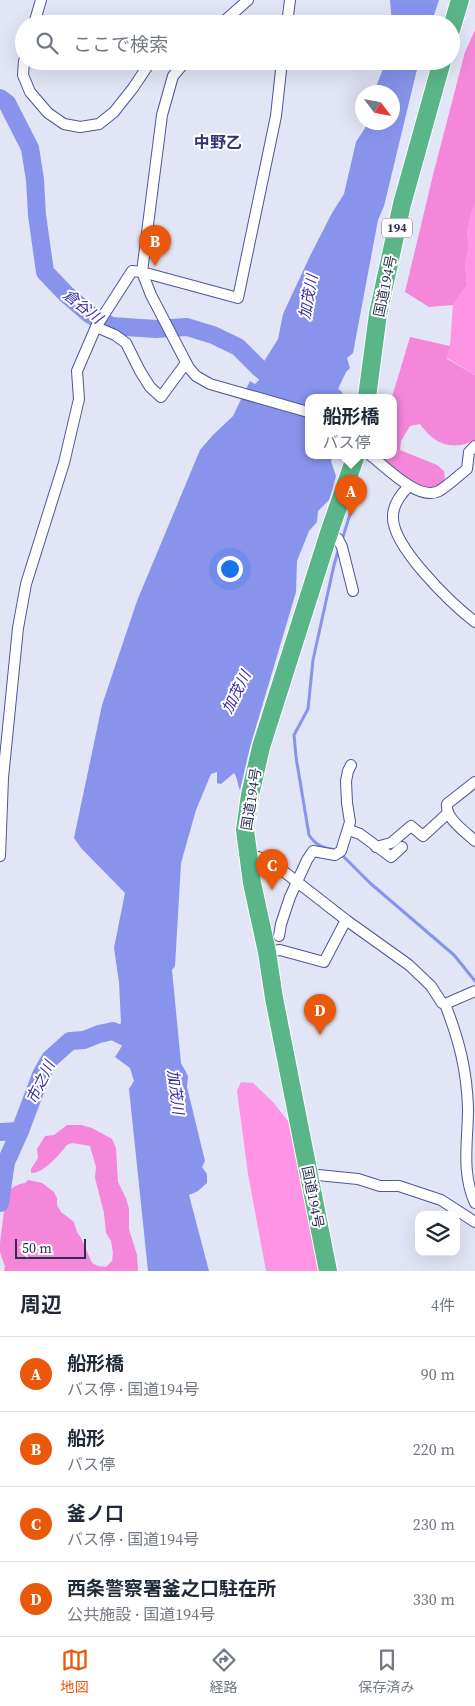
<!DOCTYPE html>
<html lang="ja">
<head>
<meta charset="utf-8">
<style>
	:root { --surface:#fff; --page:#f6f6f7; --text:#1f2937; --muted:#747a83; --line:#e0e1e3; --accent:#ea580c }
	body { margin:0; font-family:"Source Serif 4","Noto Sans JP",serif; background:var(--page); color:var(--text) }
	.controls { position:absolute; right:15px; bottom:15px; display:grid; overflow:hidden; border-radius:10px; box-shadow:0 5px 20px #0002 }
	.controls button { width:45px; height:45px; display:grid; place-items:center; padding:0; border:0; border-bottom:1px solid var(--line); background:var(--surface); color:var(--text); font:25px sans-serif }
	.compass { position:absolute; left:355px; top:85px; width:45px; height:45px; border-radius:50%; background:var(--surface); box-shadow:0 5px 20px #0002; rotate:122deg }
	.scale { position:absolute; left:15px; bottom:12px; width:71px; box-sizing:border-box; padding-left:5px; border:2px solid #2c304e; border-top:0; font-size:14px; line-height:18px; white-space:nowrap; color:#2c304e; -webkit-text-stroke:4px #fff; paint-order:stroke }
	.you { position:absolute; left:229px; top:568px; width:18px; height:18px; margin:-12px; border:4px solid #fff; border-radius:50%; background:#1a73e8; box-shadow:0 0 0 8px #1a73e833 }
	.badge { display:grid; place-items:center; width:32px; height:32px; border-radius:50%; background:var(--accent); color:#fff; font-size:16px; font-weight:700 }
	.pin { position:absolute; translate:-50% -41px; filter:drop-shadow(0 1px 2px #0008) }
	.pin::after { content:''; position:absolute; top:26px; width:18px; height:15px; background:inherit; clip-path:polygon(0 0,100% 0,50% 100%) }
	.popup { position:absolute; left:305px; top:394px; width:92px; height:65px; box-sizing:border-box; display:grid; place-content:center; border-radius:10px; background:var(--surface); filter:drop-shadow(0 1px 4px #0005); font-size:16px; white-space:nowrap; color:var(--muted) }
	.popup b { font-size:19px; color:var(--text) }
	.popup::after { content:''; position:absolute; left:50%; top:100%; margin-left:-10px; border:10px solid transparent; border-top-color:var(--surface) }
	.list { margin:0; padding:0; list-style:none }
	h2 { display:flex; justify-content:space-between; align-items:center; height:65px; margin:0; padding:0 20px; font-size:21px }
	h2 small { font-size:16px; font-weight:400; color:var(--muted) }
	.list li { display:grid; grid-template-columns:32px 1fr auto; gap:15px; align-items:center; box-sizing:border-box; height:75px; padding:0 20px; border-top:1px solid var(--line) }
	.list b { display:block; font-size:19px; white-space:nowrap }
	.list p { margin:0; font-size:16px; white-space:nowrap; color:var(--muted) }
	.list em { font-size:16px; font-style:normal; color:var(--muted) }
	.icon { flex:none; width:28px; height:28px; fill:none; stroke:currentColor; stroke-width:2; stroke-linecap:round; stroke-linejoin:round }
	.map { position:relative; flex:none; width:475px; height:1271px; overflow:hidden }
	.search { position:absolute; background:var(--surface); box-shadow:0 5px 20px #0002; left:15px; right:15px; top:15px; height:55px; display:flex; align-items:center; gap:12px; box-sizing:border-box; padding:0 18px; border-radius:28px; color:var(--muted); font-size:19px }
	.sheet { height:365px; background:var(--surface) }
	nav { display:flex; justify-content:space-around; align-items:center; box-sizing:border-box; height:70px; border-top:1px solid var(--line); background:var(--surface); font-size:14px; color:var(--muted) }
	nav a { display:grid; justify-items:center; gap:2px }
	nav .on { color:var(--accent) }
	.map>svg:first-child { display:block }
	.green { fill:#ff94e4 }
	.forest { fill:#f487d9 }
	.water { fill:#8893ec }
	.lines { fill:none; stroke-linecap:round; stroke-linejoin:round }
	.stream { stroke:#8893ec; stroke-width:3 }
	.river { stroke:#8893ec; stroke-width:18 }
	.minor-casing { stroke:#4f5699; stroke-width:12 }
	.trunk-casing { stroke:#fff; stroke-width:20 }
	.minor { stroke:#fff; stroke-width:10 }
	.trunk { stroke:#5ab688; stroke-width:18 }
	.labels { text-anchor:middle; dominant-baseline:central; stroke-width:4; stroke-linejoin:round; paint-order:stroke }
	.shield { fill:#fff; stroke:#6b6e83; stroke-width:1 }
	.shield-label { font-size:12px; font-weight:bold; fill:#2c304e }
	.street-label { font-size:14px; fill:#2c304e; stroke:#fff }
	.water-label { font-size:15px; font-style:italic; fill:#372cad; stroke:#fff }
	.quarter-label { font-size:16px; font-weight:bold; fill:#313474; stroke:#fff }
</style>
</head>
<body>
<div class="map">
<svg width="475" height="1271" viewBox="0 0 475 1271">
	<rect width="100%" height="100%" fill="#e2e5f5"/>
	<g class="green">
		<path d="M 475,204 L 475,375 L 447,358 L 450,346 L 453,305 L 467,285 L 465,264 L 469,245 L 467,233 L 472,211 Z"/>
		<path d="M 241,1082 L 253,1083 L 273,1102 L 291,1125 L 300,1179 L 319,1271 L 266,1271 L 248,1174 L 237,1091 Z"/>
	</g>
	<g class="forest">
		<path d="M 475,30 L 475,204 L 472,211 L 467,233 L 469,245 L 465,264 L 467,285 L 453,305 L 429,307 L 405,292 L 433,175 L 465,52 Z"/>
		<path d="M 410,337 L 450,346 L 447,359 L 475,375 L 475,440 C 470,441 465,445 460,445 C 442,448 429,437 420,424 L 410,426 L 401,441 L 400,450 L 437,465 L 444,471 L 445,479 C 443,481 441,484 439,485 C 423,497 388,464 375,455 L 394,455 L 394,397 L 392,397 Z"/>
		<path d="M 67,1125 L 81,1125 L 92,1128 L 112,1139 L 116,1148 L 118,1182 L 126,1198 L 129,1209 L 129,1229 L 137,1255 L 138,1271 L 4,1271 L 5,1267 L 0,1252 L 0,1243 L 6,1195 C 10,1188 17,1184 25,1183 L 28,1180 L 42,1183 L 54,1192 L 57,1198 L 57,1205 L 61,1212 L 74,1222 L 77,1232 L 81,1238 L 92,1263 L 98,1266 L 106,1267 L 112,1261 L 113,1253 L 111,1241 L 106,1233 L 104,1213 L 95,1178 L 96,1167 L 90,1146 L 72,1143 L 67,1145 C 60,1154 43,1174 31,1173 L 31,1169 L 38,1158 L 37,1149 L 45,1136 L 54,1135 Z"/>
	</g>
	<g class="water">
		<path d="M 390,0 L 439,0 L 431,24 L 392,24 Z"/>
		<path d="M 386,61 L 419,61 L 384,206 L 378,220 L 353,353 L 347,358 L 350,368 L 346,372 L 338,389 L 342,392 L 343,397 L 308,397 L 308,455 L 333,455 L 331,461 L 336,476 L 331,494 L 329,500 L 318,511 L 317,522 L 309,531 L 297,561 L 296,592 L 250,747 L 240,790 C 237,784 238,778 234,773 L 221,784 L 217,783 L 217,772 L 211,774 L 196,810 L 181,863 L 175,966 L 172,970 L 181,1063 L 188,1076 L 187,1087 L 205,1161 L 202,1167 L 207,1174 L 207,1183 L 198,1191 L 189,1195 L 209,1271 L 148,1271 L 129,1089 L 134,1081 L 130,1068 L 115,1057 L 122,1046 L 119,1029 L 121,1022 L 119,982 L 114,948 L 125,893 L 81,848 L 74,838 L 102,705 L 137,601 L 200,450 L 213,435 L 233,416 L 250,381 L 255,384 L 268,371 L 263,363 L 278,339 L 283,314 L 310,256 L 332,213 L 344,194 L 356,142 L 365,128 L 367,123 L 392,122 L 392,92 L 374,92 Z"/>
	</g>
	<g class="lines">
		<g class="stream">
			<path d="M 342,540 L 351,511 L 346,504"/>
			<path d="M 336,850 C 324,848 316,846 309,835 L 296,757 L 294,735 L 308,709 L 313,660 L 334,565 L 339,548"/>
			<path d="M 341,854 L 370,883 L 454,955 L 475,981"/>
		</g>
		<g class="river">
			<path d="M 0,98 L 7,103 L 30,148 L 35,180 L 37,215 L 45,272 L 66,294 L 89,314 L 111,326 L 156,329 L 187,327 L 213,335 L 238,347 L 259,368 L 285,388"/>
			<path d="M 0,1132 L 20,1131"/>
			<path d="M 0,1203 L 6,1162 L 20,1131 L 41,1075 L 50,1059 L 70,1041 L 84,1040 L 99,1034 L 113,1031 L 131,1040 L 140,1048"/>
		</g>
		<defs>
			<g id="minor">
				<path d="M 34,24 L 41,0"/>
				<path d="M 221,24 L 248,0"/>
				<path d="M 287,24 L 290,0"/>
				<path d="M 24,61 L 23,75 L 30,92 L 48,113 L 64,124 L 80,127 L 99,124 L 114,112 L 133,88 L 151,61"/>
				<path d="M 186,61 L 173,76 L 162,115 L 142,272 L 238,298 L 276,116 L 282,61"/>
				<path d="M 96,327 L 115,335 L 126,343 L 140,371 L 150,387 L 161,397 L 186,363"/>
				<path d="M 370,455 C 386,467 419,502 439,491 C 449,485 458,476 467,469 L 469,452 L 475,446"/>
				<path d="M 409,486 C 401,494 393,504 393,516 C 391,546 452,604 475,622"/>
				<path d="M 329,533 L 338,539 L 342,547 L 353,591"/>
				<path d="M 475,782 L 447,804 C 445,819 466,832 475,841"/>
				<path d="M 349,830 L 360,834 L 391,857 L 402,847"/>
				<path d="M 376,847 L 391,843 L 411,826 L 423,836 L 448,813"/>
				<path d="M 247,854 L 269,860 L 346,920 L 409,965 L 431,986 L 442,1003 L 445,1004 L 475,991"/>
				<path d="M 0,856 L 3,778 L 18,628 L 26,584 L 64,463 L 79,399 L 77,371 L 96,327 L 132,271 L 142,272 L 151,295 L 189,368 L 196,376 L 210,384 L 308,412"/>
				<path d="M 279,936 L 281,924 L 290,897 L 307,860 L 313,851 L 335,855 L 341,851 L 350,822 L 347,803 L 346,781 L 348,771 L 351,765"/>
				<path d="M 267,952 L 280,950 L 324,962 L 346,920"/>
				<path d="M 445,1004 C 459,1040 467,1070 468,1109 C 468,1141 461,1172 475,1203"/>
				<path d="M 308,1174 L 358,1179 L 380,1186 L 399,1186 L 441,1200 L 475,1222"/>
			</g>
			<g id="trunk">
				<path d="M 451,30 L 460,0"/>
				<path d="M 367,397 L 378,314 L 402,204 L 442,61"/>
				<path d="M 328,1271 L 274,998 L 267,952 L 252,883 L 245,830 L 250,795 L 261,747 L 329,533 L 356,455"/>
			</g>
		</defs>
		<use href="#minor" class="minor-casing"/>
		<use href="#trunk" class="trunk-casing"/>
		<use href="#minor" class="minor"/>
		<use href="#trunk" class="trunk"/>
	</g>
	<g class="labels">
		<rect class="shield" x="382" y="218.5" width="30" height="19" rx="4"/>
		<g class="shield-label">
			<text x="397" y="228">194</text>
		</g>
		<g class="street-label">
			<text transform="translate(385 286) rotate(-78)">国道194号</text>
			<text transform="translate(251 799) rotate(-81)">国道194号</text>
			<text transform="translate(313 1197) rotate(79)">国道194号</text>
		</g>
		<g class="water-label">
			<text transform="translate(308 297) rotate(-80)">加茂川</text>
			<text transform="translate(83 306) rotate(38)">倉谷川</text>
			<text transform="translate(236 692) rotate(-63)">加茂川</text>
			<text transform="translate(40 1082) rotate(-64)">市之川</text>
			<text transform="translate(176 1092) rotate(83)">加茂川</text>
		</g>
		<g class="quarter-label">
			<text x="218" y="142">中野乙</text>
		</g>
	</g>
</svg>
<div class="controls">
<button><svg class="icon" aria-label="layers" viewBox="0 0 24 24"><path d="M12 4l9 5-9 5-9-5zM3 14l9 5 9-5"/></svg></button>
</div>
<svg class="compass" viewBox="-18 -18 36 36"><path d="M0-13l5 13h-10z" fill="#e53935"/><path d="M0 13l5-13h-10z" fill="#747a83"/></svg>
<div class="scale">50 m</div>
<div class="you"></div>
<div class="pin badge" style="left:351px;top:516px">A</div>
<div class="popup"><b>船形橋</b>バス停</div>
<div class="pin badge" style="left:155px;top:266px">B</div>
<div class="pin badge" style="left:272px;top:890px">C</div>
<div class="pin badge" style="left:320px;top:1035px">D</div>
<div class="search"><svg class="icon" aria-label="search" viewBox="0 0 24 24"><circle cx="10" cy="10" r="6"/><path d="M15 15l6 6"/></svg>ここで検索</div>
</div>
<section class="sheet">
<h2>周辺<small>4件</small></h2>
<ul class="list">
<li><span class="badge">A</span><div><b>船形橋</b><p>バス停 · 国道194号</p></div><em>90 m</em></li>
<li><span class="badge">B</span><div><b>船形</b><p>バス停</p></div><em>220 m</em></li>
<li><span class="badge">C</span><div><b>釜ノ口</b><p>バス停 · 国道194号</p></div><em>230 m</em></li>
<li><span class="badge">D</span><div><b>西条警察署釜之口駐在所</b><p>公共施設 · 国道194号</p></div><em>330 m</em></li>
</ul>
</section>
<nav>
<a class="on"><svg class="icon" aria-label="map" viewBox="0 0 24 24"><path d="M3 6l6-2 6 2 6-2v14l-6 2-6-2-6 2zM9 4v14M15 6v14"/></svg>地図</a>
<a><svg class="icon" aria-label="directions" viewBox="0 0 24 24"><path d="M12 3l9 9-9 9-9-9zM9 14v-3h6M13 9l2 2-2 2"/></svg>経路</a>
<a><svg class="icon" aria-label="saved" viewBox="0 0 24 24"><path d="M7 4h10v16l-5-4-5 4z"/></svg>保存済み</a>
</nav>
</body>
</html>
